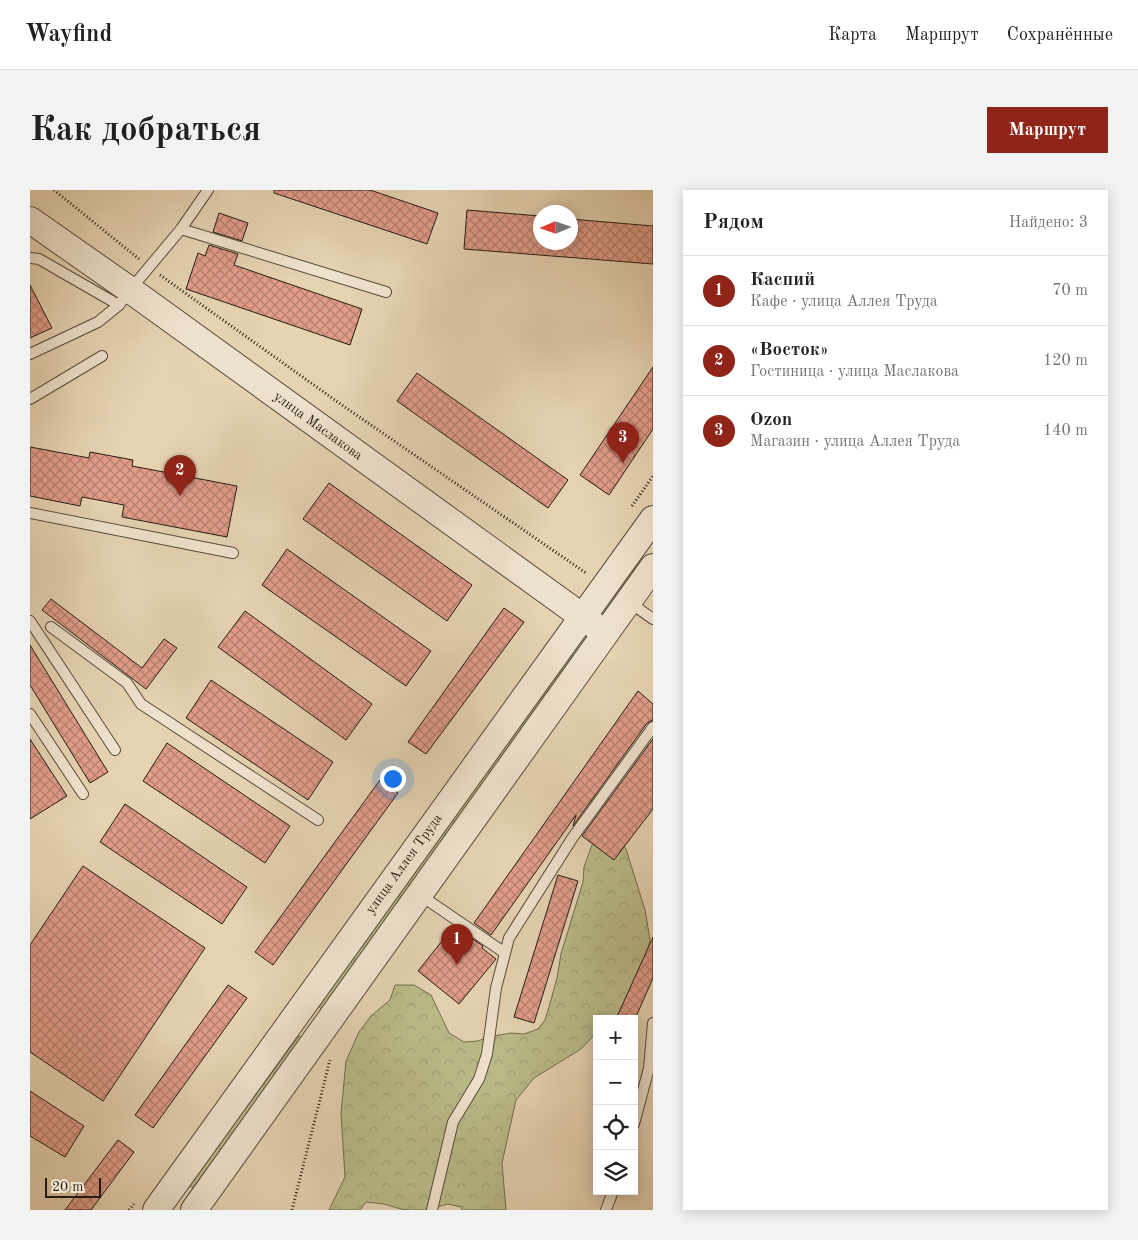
<!DOCTYPE html>
<html lang="ru">
<head>
<meta charset="utf-8">
<style>
	:root { --surface:#fff; --page:#f2f2f2; --text:#202124; --muted:#757577; --line:#e0e0e0; --accent:#8f2418 }
	body { margin:0; font-family:"Old Standard TT",serif; background:var(--page); color:var(--text) }
	.controls { position:absolute; right:15px; bottom:15px; display:grid; overflow:hidden; border-radius:0px; box-shadow:0 2px 12px #0003 }
	.controls button { width:45px; height:45px; display:grid; place-items:center; padding:0; border:0; border-bottom:1px solid var(--line); background:var(--surface); color:var(--text); font:25px sans-serif }
	.compass { position:absolute; left:503px; top:15px; width:45px; height:45px; border-radius:50%; background:var(--surface); box-shadow:0 2px 12px #0003; rotate:268deg }
	.scale { position:absolute; left:15px; bottom:12px; width:56px; box-sizing:border-box; padding-left:5px; border:2px solid #251d13; border-top:0; font-size:14px; line-height:18px; white-space:nowrap; color:#251d13; -webkit-text-stroke:4px #efe2cd; paint-order:stroke }
	.you { position:absolute; left:362px; top:588px; width:18px; height:18px; margin:-12px; border:4px solid #fff; border-radius:50%; background:#1a73e8; box-shadow:0 0 0 8px #1a73e833 }
	.badge { display:grid; place-items:center; width:32px; height:32px; border-radius:50%; background:var(--accent); color:#fff; font-size:16px; font-weight:700 }
	.pin { position:absolute; translate:-50% -41px; filter:drop-shadow(0 1px 2px #0008) }
	.pin::after { content:''; position:absolute; top:26px; width:18px; height:15px; background:inherit; clip-path:polygon(0 0,100% 0,50% 100%) }
	.list { margin:0; padding:0; list-style:none }
	h2 { display:flex; justify-content:space-between; align-items:center; height:65px; margin:0; padding:0 20px; font-size:21px }
	h2 small { font-size:16px; font-weight:400; color:var(--muted) }
	.list li { display:grid; grid-template-columns:32px 1fr auto; gap:15px; align-items:center; box-sizing:border-box; height:70px; padding:0 20px; border-top:1px solid var(--line) }
	.list b { display:block; font-size:19px; white-space:nowrap }
	.list p { margin:0; font-size:16px; white-space:nowrap; color:var(--muted) }
	.list em { font-size:16px; font-style:normal; color:var(--muted) }
	.icon { flex:none; width:28px; height:28px; fill:none; stroke:currentColor; stroke-width:2; stroke-linecap:round; stroke-linejoin:round }
	.map { position:relative; flex:none; width:623px; height:1020px; overflow:hidden; border-radius:0px }
	header { display:flex; align-items:center; gap:30px; box-sizing:border-box; height:70px; padding:0 25px; background:var(--surface); border-bottom:1px solid var(--line) }
	header strong { font-size:24px }
	nav { display:flex; gap:28px; margin-inline-start:auto; font-size:18px }
	.intro { display:flex; align-items:center; justify-content:space-between; box-sizing:border-box; height:120px; padding:0 30px }
	h1 { margin:0; font-size:35px }
	.button { padding:12px 22px; border-radius:0px; background:var(--accent); color:#fff; font-size:18px; font-weight:700 }
	main { display:flex; gap:30px; padding:0 30px }
	aside { flex:1; background:var(--surface); border-radius:0px; box-shadow:0 2px 12px #0003 }
	.map>svg:first-child { display:block }
	.grass { fill:url(#grass-tufts); stroke:#706c4e }
	.forest { fill:url(#forest-crowns); stroke:#706c4e }
	.building { fill:url(#building-cross-hatch); stroke:#251d13 }
	.lines { fill:none; stroke-linecap:round; stroke-linejoin:round }
	.service-casing { stroke:#554a3b; stroke-width:12 }
	.tertiary-casing { stroke:#554a3b; stroke-width:28 }
	.path { stroke:#251d13; stroke-width:3; stroke-dasharray:1 2.5; stroke-linecap:butt }
	.service { stroke:#efe2cd; stroke-width:10 }
	.tertiary { stroke:#efe2cd; stroke-width:26 }
	.labels { text-anchor:middle; dominant-baseline:central; stroke-width:4; stroke-linejoin:round; paint-order:stroke }
	.street-label { font-size:14px; fill:#251d13; stroke:#efe2cd }
</style>
</head>
<body>
<header>
<strong>Wayfind</strong>
<nav><a>Карта</a><a>Маршрут</a><a>Сохранённые</a></nav>
</header>
<div class="intro"><h1>Как добраться</h1><a class="button">Маршрут</a></div>
<main>
<div class="map">
<svg width="623" height="1020" viewBox="0 0 623 1020">
	<defs>
		<pattern id="grass-tufts" width="24" height="20" patternUnits="userSpaceOnUse" patternTransform="scale(1.25)"><rect width="24" height="20" fill="#babb89"/><path d="M3 7l-1-3M5 7V3M7 7l1-3M15 17l-1-3M17 17v-4M19 17l1-3" fill="none" stroke="#a0a075"/></pattern>
		<pattern id="forest-crowns" width="20" height="18" patternUnits="userSpaceOnUse" patternTransform="scale(1.25)"><rect width="20" height="18" fill="#babb89"/><path d="M2 6a3 3 0 1 1 6 0M12 15a3 3 0 1 1 6 0" fill="none" stroke="#a0a075"/></pattern>
		<pattern id="building-cross-hatch" width="8" height="8" patternUnits="userSpaceOnUse" patternTransform="scale(1.25)"><rect width="8" height="8" fill="#e29d8a"/><path d="M0 0l8 8M0 8l8-8" fill="none" stroke="#b77f70"/></pattern>
	</defs>
	<rect width="100%" height="100%" fill="#e6d3b2"/>
	<filter id="stains"><feTurbulence type="fractalNoise" baseFrequency=".004" numOctaves="4"/><feColorMatrix values="0 0 0 0 .2 0 0 0 0 .09 0 0 0 0 .02 0 0 0 .5 -.17"/></filter>
	<radialGradient id="worn" r=".72"><stop offset=".6" stop-color="#630" stop-opacity="0"/><stop offset="1" stop-color="#630" stop-opacity=".3"/></radialGradient>
	<g class="grass">
		<path d="M 540,464 L 544,467 L 292,819 L 288,816 Z"/>
		<path d="M 269,846 L 274,849 L 163,998 L 159,995 Z"/>
	</g>
	<path class="forest" d="M 584,643 L 596,659 L 615,720 L 620,750 L 607,805 L 593,829 L 567,829 L 567,842 L 551,859 L 504,888 L 486,910 L 472,973 L 476,1020 L 432,1020 L 431,1017 L 418,1014 L 396,1020 L 378,1020 L 371,1019 L 354,1014 L 336,1012 L 330,1020 L 299,1020 L 315,987 L 311,923 L 316,871 L 329,842 L 341,826 L 360,810 L 365,795 L 384,795 L 401,805 L 419,843 L 434,852 L 448,851 L 458,847 L 481,843 L 494,844 L 508,839 L 515,830 L 519,817 L 527,788 L 531,764 L 553,692 L 554,677 L 566,644 Z"/>
	<g class="building">
		<path d="M 244,0 L 340,0 L 408,23 L 397,54 L 244,3 Z"/>
		<path d="M 437,20 L 510,26 L 510,52 L 540,52 L 540,29 L 623,36 L 623,74 L 434,59 Z"/>
		<path d="M 189,23 L 218,33 L 212,51 L 183,42 Z"/>
		<path d="M 179,55 L 208,64 L 204,75 L 332,119 L 320,155 L 156,99 L 168,63 L 175,66 Z"/>
		<path d="M 0,95 L 22,138 L 0,148 Z"/>
		<path d="M 623,177 L 623,239 L 579,305 L 550,285 Z"/>
		<path d="M 387,183 L 538,290 L 518,318 L 367,211 Z"/>
		<path d="M 0,257 L 59,268 L 60,262 L 103,270 L 102,276 L 207,296 L 197,347 L 92,327 L 94,315 L 52,307 L 50,316 L 0,306 Z"/>
		<path d="M 299,293 L 442,395 L 417,431 L 273,329 Z"/>
		<path d="M 257,359 L 401,461 L 376,496 L 232,395 Z"/>
		<path d="M 21,409 L 112,478 L 134,449 L 147,458 L 116,499 L 12,420 Z"/>
		<path d="M 474,418 L 494,432 L 396,564 L 378,552 Z"/>
		<path d="M 215,421 L 342,514 L 316,550 L 188,457 Z"/>
		<path d="M 0,455 L 78,582 L 60,593 L 0,495 Z"/>
		<path d="M 181,490 L 303,572 L 278,610 L 156,528 Z"/>
		<path d="M 608,501 L 623,514 L 623,530 L 617,533 L 543,636 L 546,625 L 461,745 L 444,733 Z"/>
		<path d="M 0,549 L 37,606 L 0,629 Z"/>
		<path d="M 623,549 L 623,619 L 584,670 L 552,646 Z"/>
		<path d="M 137,553 L 260,636 L 235,673 L 113,591 Z"/>
		<path d="M 350,590 L 368,603 L 243,775 L 225,762 Z"/>
		<path d="M 95,614 L 217,697 L 192,734 L 70,652 Z"/>
		<path d="M 53,676 L 175,758 L 73,911 L 0,862 L 0,755 Z"/>
		<path d="M 528,685 L 548,691 L 504,833 L 484,827 Z"/>
		<path d="M 424,736 L 453,756 L 452,758 L 466,769 L 429,814 L 388,781 Z"/>
		<path d="M 623,747 L 623,788 L 605,829 L 586,829 Z"/>
		<path d="M 198,795 L 217,808 L 123,938 L 105,925 Z"/>
		<path d="M 0,901 L 54,936 L 35,967 L 0,946 Z"/>
		<path d="M 88,950 L 104,962 L 61,1020 L 35,1020 Z"/>
	</g>
	<g class="lines">
		<defs>
			<g id="service">
				<path d="M 151,39 L 356,102"/>
				<path d="M 0,68 L 9,69 L 89,115"/>
				<path d="M 0,164 L 68,132 L 89,115 L 100,100 L 151,39 L 178,0"/>
				<path d="M 0,209 L 72,166"/>
				<path d="M 0,323 L 203,363"/>
				<path d="M 599,412 L 623,429"/>
				<path d="M 0,431 L 85,560"/>
				<path d="M 21,437 L 97,493 L 111,514 L 288,630"/>
				<path d="M 0,524 L 53,604"/>
				<path d="M 390,705 L 475,763"/>
				<path d="M 604,934 L 619,878 L 623,833"/>
				<path d="M 402,1020 L 423,932 L 449,889 L 457,864 L 466,798 L 479,748 L 543,647 L 623,537"/>
				<path d="M 576,1020 L 583,1001"/>
			</g>
			<g id="tertiary">
				<path d="M 0,30 L 110,107 L 568,438"/>
				<path d="M 126,1020 L 623,329"/>
				<path d="M 164,1020 L 623,377"/>
			</g>
		</defs>
		<use href="#service" class="service-casing"/>
		<use href="#tertiary" class="tertiary-casing"/>
		<g class="path">
			<path d="M 24,0 L 109,69"/>
			<path d="M 130,85 L 309,213 L 556,383"/>
			<path d="M 602,316 L 623,286"/>
			<path d="M 99,1020 L 104,1014"/>
			<path d="M 262,1020 L 300,870"/>
		</g>
		<use href="#service" class="service"/>
		<use href="#tertiary" class="tertiary"/>
	</g>
	<g class="labels">
		<g class="street-label">
			<text transform="translate(288 236) rotate(36)">улица Маслакова</text>
			<text transform="translate(374 674) rotate(-54)">улица Аллея Труда</text>
		</g>
	</g>
	<rect width="100%" height="100%" filter="url(#stains)"/>
	<rect width="100%" height="100%" fill="url(#worn)"/>
</svg>
<div class="controls">
<button>+</button>
<button>−</button>
<button><svg class="icon" aria-label="locate" viewBox="0 0 24 24"><circle cx="12" cy="12" r="6"/><path d="M12 2v4M12 18v4M2 12h4M18 12h4"/></svg></button>
<button><svg class="icon" aria-label="layers" viewBox="0 0 24 24"><path d="M12 4l9 5-9 5-9-5zM3 14l9 5 9-5"/></svg></button>
</div>
<svg class="compass" viewBox="-18 -18 36 36"><path d="M0-13l5 13h-10z" fill="#e53935"/><path d="M0 13l5-13h-10z" fill="#757577"/></svg>
<div class="scale">20 m</div>
<div class="you"></div>
<div class="pin badge" style="left:427px;top:775px">1</div>
<div class="pin badge" style="left:150px;top:306px">2</div>
<div class="pin badge" style="left:593px;top:273px">3</div>
</div>
<aside>
<h2>Рядом<small>Найдено: 3</small></h2>
<ul class="list">
<li><span class="badge">1</span><div><b>Каспий</b><p>Кафе · улица Аллея Труда</p></div><em>70 m</em></li>
<li><span class="badge">2</span><div><b>«Восток»</b><p>Гостиница · улица Маслакова</p></div><em>120 m</em></li>
<li><span class="badge">3</span><div><b>Ozon</b><p>Магазин · улица Аллея Труда</p></div><em>140 m</em></li>
</ul>
</aside>
</main>
</body>
</html>
